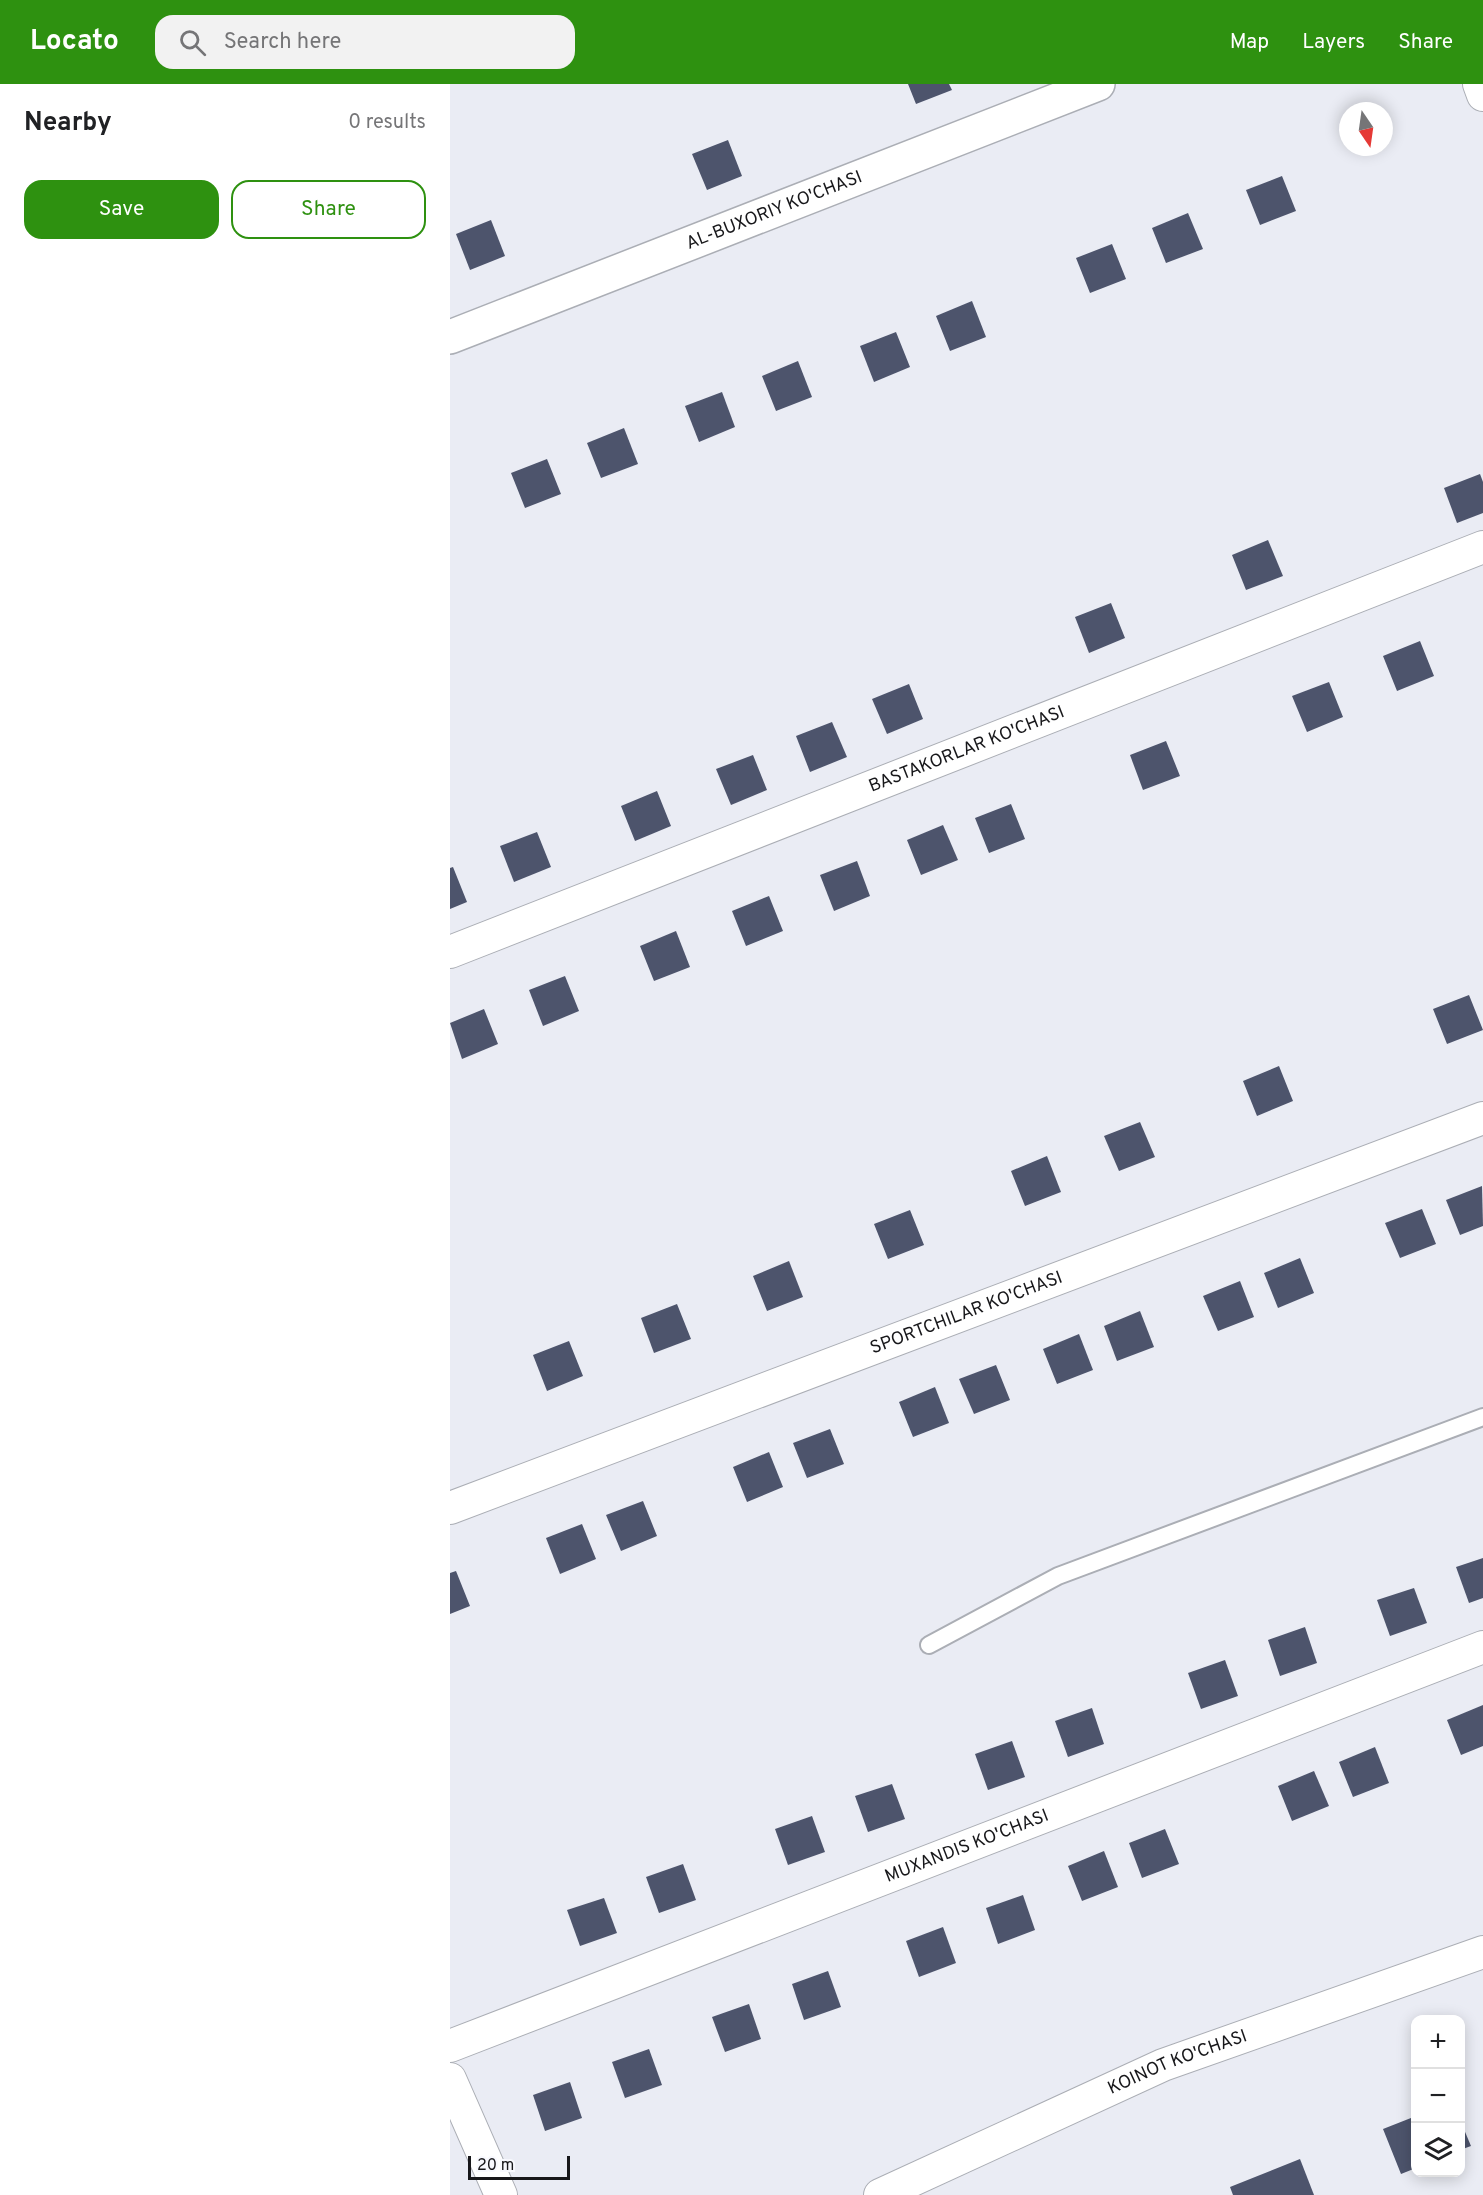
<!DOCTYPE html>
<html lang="en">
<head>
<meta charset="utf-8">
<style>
	:root { --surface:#fff; --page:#f2f2f2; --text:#202124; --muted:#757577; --line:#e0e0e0; --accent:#2e9110 }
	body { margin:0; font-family:Overpass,sans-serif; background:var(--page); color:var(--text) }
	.controls { position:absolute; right:18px; bottom:18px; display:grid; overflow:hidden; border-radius:12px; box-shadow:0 3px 15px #0003 }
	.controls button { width:54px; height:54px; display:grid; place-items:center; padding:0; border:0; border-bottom:2px solid var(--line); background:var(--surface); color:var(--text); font:30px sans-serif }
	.compass { position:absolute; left:889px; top:18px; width:54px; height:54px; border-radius:50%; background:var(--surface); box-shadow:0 3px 15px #0003; rotate:167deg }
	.scale { position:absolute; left:18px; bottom:15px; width:102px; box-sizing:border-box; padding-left:6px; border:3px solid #17171a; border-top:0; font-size:16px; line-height:21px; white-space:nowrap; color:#17171a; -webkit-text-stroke:4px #f8f9fe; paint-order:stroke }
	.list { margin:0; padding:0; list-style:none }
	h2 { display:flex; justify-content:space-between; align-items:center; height:78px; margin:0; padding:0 24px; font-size:26px }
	h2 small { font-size:20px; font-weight:400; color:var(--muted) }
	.actions { display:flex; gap:12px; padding:18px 24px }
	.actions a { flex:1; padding:14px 0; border:2px solid var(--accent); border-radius:18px; text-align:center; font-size:21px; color:var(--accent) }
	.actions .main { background:var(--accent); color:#fff }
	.icon { flex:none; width:33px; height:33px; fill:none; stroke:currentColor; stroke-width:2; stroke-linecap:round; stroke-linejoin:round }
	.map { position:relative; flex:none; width:1033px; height:2111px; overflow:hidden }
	header { display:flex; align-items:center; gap:36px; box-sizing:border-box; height:84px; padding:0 30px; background:var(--accent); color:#fff }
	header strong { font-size:28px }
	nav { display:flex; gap:33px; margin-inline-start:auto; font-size:21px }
	.search { width:420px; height:54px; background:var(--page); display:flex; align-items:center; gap:15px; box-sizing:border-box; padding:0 21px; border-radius:18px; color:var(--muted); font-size:22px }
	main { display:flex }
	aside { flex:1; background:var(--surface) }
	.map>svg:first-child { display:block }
	.building { fill:#4d546c }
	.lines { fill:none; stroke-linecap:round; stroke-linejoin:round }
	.lane-casing { stroke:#abaeb5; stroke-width:20 }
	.street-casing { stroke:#abaeb5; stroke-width:34 }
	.secondary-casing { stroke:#abaeb5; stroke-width:36 }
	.lane { stroke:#fff; stroke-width:16 }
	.street { stroke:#fff; stroke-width:32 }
	.secondary { stroke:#fff; stroke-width:33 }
	.labels { text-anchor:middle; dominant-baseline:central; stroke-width:6; stroke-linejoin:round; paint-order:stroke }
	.street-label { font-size:18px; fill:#17171a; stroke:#f8f9fe }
</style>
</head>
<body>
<header>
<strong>Locato</strong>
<div class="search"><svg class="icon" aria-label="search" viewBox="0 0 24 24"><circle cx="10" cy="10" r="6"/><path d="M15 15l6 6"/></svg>Search here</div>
<nav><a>Map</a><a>Layers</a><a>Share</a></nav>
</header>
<main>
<aside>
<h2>Nearby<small>0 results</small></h2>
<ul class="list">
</ul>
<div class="actions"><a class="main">Save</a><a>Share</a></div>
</aside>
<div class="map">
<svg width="1033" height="2111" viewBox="0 0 1033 2111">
	<rect width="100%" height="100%" fill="#eaecf4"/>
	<g class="building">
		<path d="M 458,0 L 499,0 L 502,6 L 466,20 Z"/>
		<path d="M 278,56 L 292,92 L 257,106 L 242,70 Z"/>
		<path d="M 832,92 L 846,127 L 810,141 L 796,106 Z"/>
		<path d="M 738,129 L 753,165 L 716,179 L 702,144 Z"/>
		<path d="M 41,136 L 55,172 L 20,186 L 6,150 Z"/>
		<path d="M 662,160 L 676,195 L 640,209 L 626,174 Z"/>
		<path d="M 522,217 L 536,253 L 500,267 L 486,232 Z"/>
		<path d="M 446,248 L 460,283 L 424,298 L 410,262 Z"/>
		<path d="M 348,277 L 362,313 L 326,327 L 312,292 Z"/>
		<path d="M 272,308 L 285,343 L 249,358 L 235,322 Z"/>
		<path d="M 174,344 L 188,380 L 151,394 L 137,359 Z"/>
		<path d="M 97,375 L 111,410 L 75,424 L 61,389 Z"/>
		<path d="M 1030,390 L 1033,398 L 1033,429 L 1007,439 L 994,404 Z"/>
		<path d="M 818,456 L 833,492 L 796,506 L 782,471 Z"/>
		<path d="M 661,519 L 675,554 L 639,569 L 625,533 Z"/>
		<path d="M 970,557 L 984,592 L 947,607 L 933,572 Z"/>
		<path d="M 879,598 L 893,633 L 857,648 L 842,612 Z"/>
		<path d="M 459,600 L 473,635 L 437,650 L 422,615 Z"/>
		<path d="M 382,638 L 397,673 L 360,688 L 346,652 Z"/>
		<path d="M 716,657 L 730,692 L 693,706 L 680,671 Z"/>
		<path d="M 303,671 L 317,706 L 281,721 L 266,685 Z"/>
		<path d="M 207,707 L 221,742 L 185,757 L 171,722 Z"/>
		<path d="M 561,720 L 575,755 L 539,769 L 525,734 Z"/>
		<path d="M 493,741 L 508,776 L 471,791 L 457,756 Z"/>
		<path d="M 87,748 L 101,783 L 64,798 L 50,762 Z"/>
		<path d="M 407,777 L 420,812 L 384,827 L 370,791 Z"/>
		<path d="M 3,783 L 17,818 L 0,825 L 0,784 Z"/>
		<path d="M 319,812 L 333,847 L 296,862 L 282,827 Z"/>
		<path d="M 226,847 L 240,883 L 204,897 L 190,862 Z"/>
		<path d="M 115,892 L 129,927 L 93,942 L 79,906 Z"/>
		<path d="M 1019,911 L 1033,946 L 997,960 L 983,925 Z"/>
		<path d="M 34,925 L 48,960 L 12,975 L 0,939 Z"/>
		<path d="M 829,982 L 843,1017 L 807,1032 L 793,997 Z"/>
		<path d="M 690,1038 L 705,1073 L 669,1087 L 654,1052 Z"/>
		<path d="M 597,1072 L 611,1108 L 575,1122 L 561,1087 Z"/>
		<path d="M 1032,1102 L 1033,1142 L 1010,1151 L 996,1116 Z"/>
		<path d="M 972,1125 L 986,1160 L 950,1174 L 935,1139 Z"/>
		<path d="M 460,1126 L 474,1161 L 438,1175 L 424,1140 Z"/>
		<path d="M 850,1174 L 864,1209 L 828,1224 L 814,1189 Z"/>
		<path d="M 339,1177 L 353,1213 L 317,1227 L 303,1192 Z"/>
		<path d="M 790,1197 L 804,1233 L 768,1247 L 753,1212 Z"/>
		<path d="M 227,1220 L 241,1255 L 204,1269 L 191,1234 Z"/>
		<path d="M 690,1227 L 704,1263 L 667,1277 L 654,1242 Z"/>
		<path d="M 629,1250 L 643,1286 L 607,1300 L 593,1265 Z"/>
		<path d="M 119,1257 L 133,1292 L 97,1307 L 83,1271 Z"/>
		<path d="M 546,1281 L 560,1316 L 524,1330 L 509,1295 Z"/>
		<path d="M 485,1303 L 499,1339 L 463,1353 L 449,1318 Z"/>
		<path d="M 380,1345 L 394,1380 L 357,1394 L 343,1359 Z"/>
		<path d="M 319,1368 L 333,1403 L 297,1418 L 283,1383 Z"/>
		<path d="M 193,1417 L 207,1452 L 171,1467 L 156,1431 Z"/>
		<path d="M 132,1440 L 146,1475 L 110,1490 L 96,1454 Z"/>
		<path d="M 1033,1474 L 1033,1514 L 1019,1519 L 1006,1483 Z"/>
		<path d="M 6,1487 L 20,1522 L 0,1530 L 0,1489 Z"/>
		<path d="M 964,1504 L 977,1539 L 940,1552 L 927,1516 Z"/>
		<path d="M 855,1543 L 867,1579 L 830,1592 L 818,1556 Z"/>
		<path d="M 775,1576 L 788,1612 L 751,1625 L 738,1589 Z"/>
		<path d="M 1033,1621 L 1033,1662 L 1011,1671 L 997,1636 Z"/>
		<path d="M 642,1624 L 654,1660 L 618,1673 L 605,1637 Z"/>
		<path d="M 562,1657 L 575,1693 L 538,1706 L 525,1670 Z"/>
		<path d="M 925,1663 L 939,1699 L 903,1713 L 889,1678 Z"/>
		<path d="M 864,1687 L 879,1722 L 842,1737 L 828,1702 Z"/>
		<path d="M 442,1700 L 455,1735 L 418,1748 L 405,1712 Z"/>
		<path d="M 362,1732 L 375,1768 L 338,1781 L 325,1745 Z"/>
		<path d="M 715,1745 L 729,1780 L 692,1794 L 679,1759 Z"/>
		<path d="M 654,1767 L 668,1803 L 632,1817 L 618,1782 Z"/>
		<path d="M 233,1780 L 246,1816 L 209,1829 L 196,1793 Z"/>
		<path d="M 573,1811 L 585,1846 L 548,1860 L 536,1824 Z"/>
		<path d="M 154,1814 L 167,1849 L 130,1862 L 117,1826 Z"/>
		<path d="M 493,1843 L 506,1879 L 469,1893 L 456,1857 Z"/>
		<path d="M 378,1887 L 391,1923 L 354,1936 L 342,1900 Z"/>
		<path d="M 299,1920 L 311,1955 L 275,1968 L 262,1933 Z"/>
		<path d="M 199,1965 L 212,2001 L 175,2014 L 162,1978 Z"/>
		<path d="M 120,1998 L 132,2034 L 95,2047 L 83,2011 Z"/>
		<path d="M 966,2032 L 966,2084 L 951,2090 L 933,2045 Z"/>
		<path d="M 1010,2036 L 1021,2062 L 1010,2066 Z"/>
		<path d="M 850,2075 L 864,2111 L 783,2111 L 780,2103 Z"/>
	</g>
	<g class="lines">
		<defs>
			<path id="lane" d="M 479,1561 L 608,1492 L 1033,1333"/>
			<g id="street">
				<path d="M 1029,0 L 1033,11"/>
				<path id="s1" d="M 0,868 L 1033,463"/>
				<path id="s2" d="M 0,1424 L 1033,1034"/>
				<path id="s3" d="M 0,1962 L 1033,1563"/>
				<path d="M 0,1995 L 51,2111"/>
				<path id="s4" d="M 430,2111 L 713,1981 L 1033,1868"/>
			</g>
			<g id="secondary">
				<path id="s5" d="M 0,253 L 648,0"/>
			</g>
		</defs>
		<use href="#lane" class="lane-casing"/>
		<use href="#street" class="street-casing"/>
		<use href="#secondary" class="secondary-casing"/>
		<use href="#lane" class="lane"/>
		<use href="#street" class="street"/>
		<use href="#secondary" class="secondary"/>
	</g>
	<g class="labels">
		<g class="street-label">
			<text stroke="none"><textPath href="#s5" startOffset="348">AL-BUXORIY KO'CHASI</textPath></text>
			<text stroke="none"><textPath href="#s1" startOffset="555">BASTAKORLAR KO'CHASI</textPath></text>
			<text stroke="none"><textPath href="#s2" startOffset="552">SPORTCHILAR KO'CHASI</textPath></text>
			<text stroke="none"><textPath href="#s3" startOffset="554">MUXANDIS KO'CHASI</textPath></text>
			<text stroke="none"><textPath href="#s4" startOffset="326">KOINOT KO'CHASI</textPath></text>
		</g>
	</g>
</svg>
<div class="controls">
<button>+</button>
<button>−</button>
<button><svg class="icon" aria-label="layers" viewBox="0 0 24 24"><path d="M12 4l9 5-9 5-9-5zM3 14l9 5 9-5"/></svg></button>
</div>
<svg class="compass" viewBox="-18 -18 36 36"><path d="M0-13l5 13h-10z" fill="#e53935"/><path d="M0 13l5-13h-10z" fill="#757577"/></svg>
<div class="scale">20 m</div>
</div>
</main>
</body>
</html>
